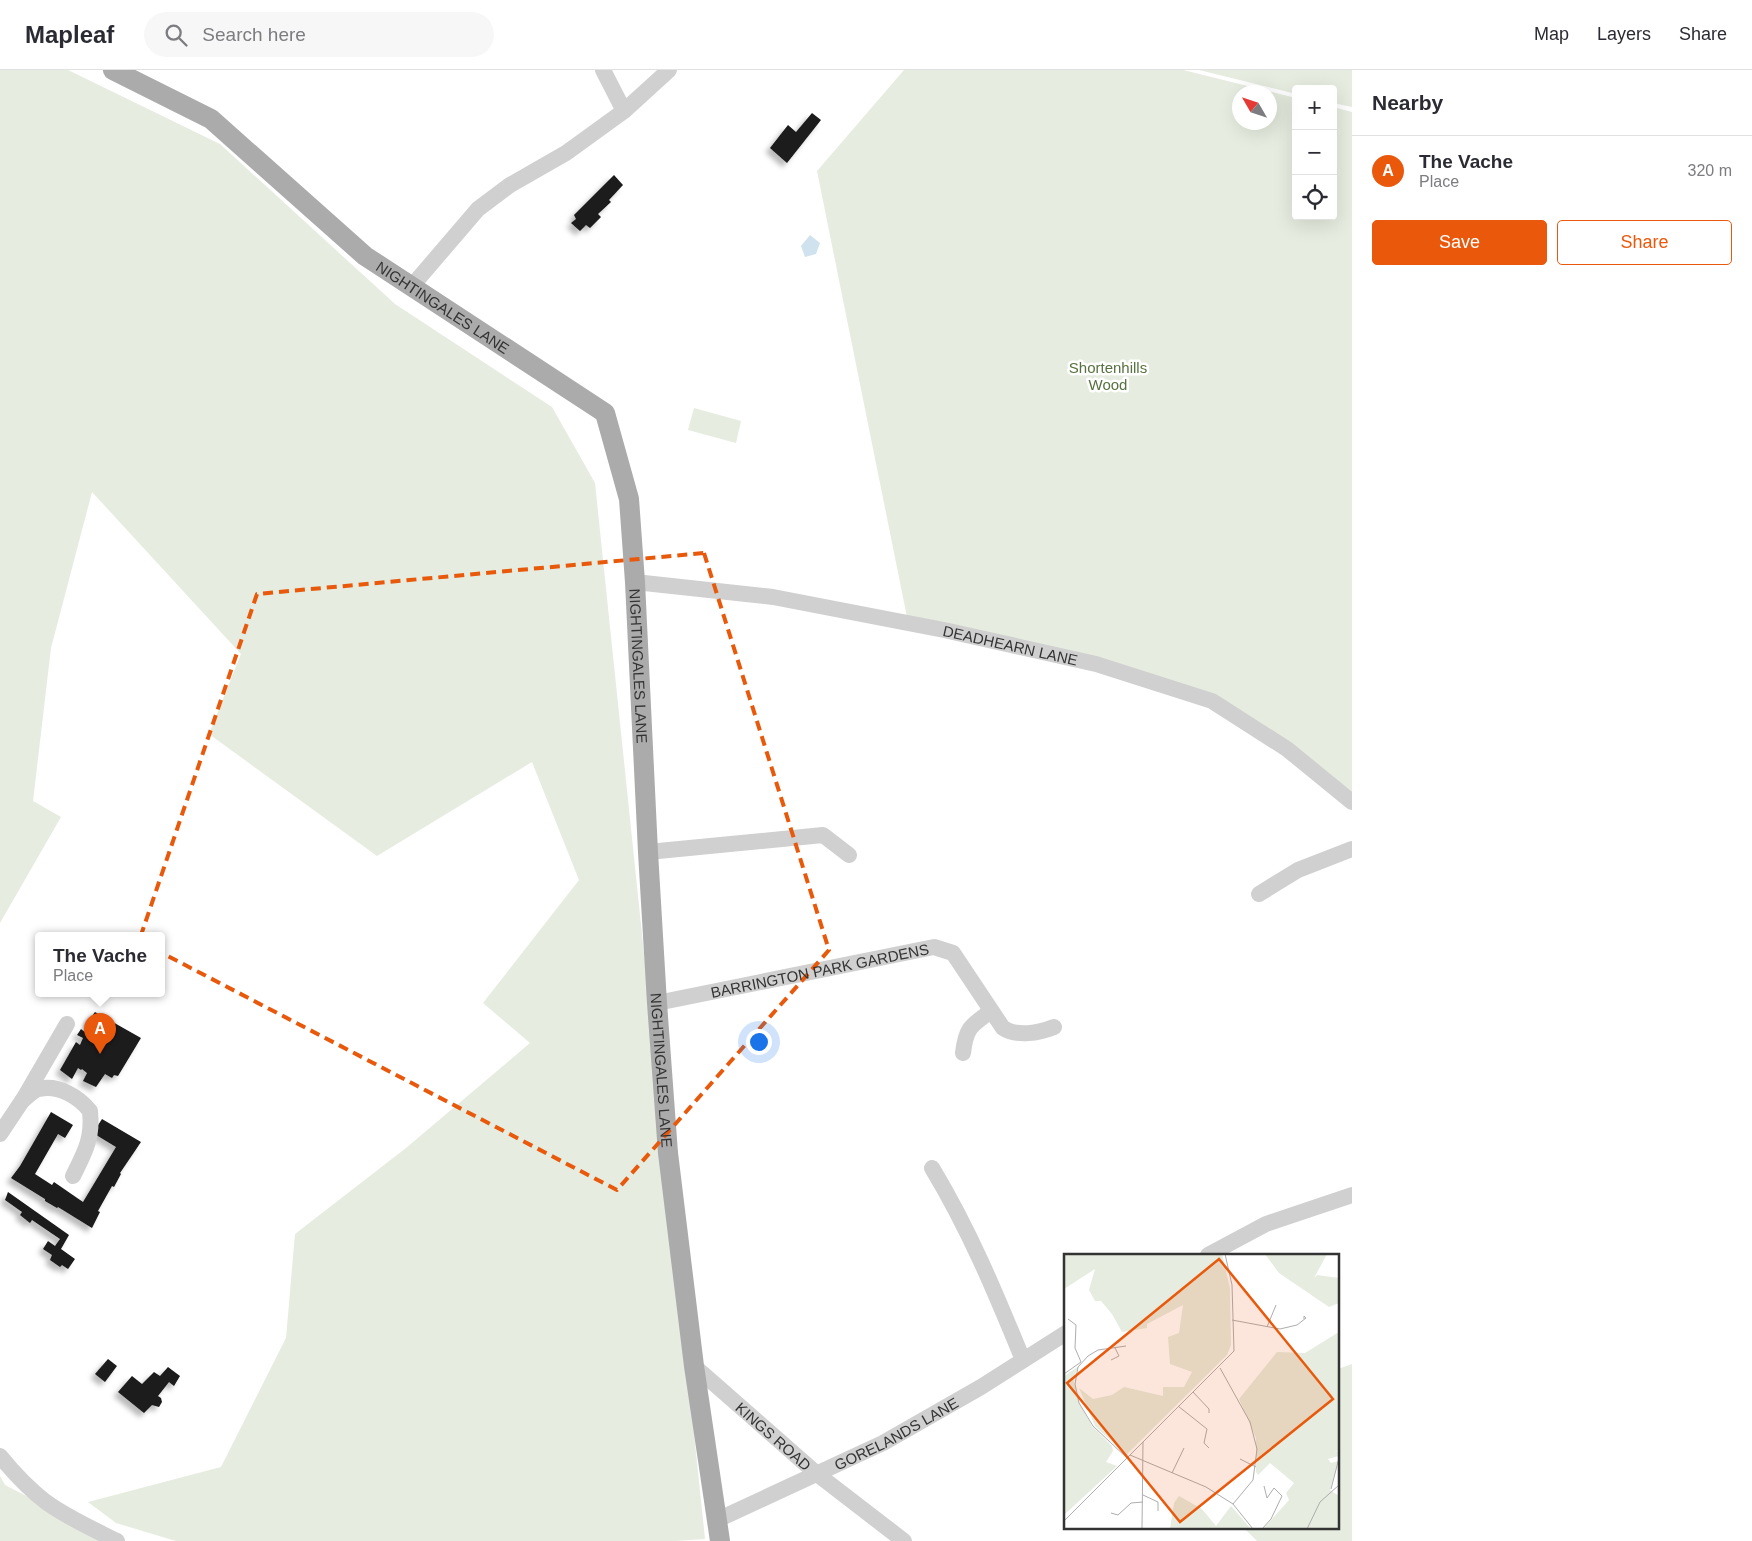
<!DOCTYPE html>
<html lang="en">
<head>
<meta charset="utf-8">
<style>
	:root { --surface:#fff; --page:#f7f7f7; --text:#2b2b33; --muted:#7c7c81; --line:#e1e1e2; --accent:#ea580c }
	body { margin:0; font-family:Helvetica,sans-serif; background:var(--page); color:var(--text) }
	.controls { position:absolute; right:15px; top:15px; display:grid; overflow:hidden; border-radius:5px; box-shadow:0 5px 20px #0002 }
	.controls button { width:45px; height:45px; display:grid; place-items:center; padding:0; border:0; border-bottom:1px solid var(--line); background:var(--surface); color:var(--text); font:25px sans-serif }
	.compass { position:absolute; left:1232px; top:15px; width:45px; height:45px; border-radius:50%; background:var(--surface); box-shadow:0 5px 20px #0002; rotate:309deg }
	.you { position:absolute; left:758px; top:971px; width:18px; height:18px; margin:-12px; border:4px solid #fff; border-radius:50%; background:#1a73e8; box-shadow:0 0 0 8px #1a73e833 }
	.badge { display:grid; place-items:center; width:32px; height:32px; border-radius:50%; background:var(--accent); color:#fff; font-size:16px; font-weight:700 }
	.pin { position:absolute; translate:-50% -41px; filter:drop-shadow(0 1px 2px #0008) }
	.pin::after { content:''; position:absolute; top:26px; width:18px; height:15px; background:inherit; clip-path:polygon(0 0,100% 0,50% 100%) }
	.popup { position:absolute; left:35px; top:862px; width:130px; height:65px; box-sizing:border-box; display:grid; place-content:center; border-radius:5px; background:var(--surface); filter:drop-shadow(0 1px 4px #0005); font-size:16px; white-space:nowrap; color:var(--muted) }
	.popup b { font-size:19px; color:var(--text) }
	.popup::after { content:''; position:absolute; left:50%; top:100%; margin-left:-10px; border:10px solid transparent; border-top-color:var(--surface) }
	.list { margin:0; padding:0; list-style:none }
	h2 { display:flex; justify-content:space-between; align-items:center; height:65px; margin:0; padding:0 20px; font-size:21px }
	h2 small { font-size:16px; font-weight:400; color:var(--muted) }
	.list li { display:grid; grid-template-columns:32px 1fr auto; gap:15px; align-items:center; box-sizing:border-box; height:70px; padding:0 20px; border-top:1px solid var(--line) }
	.list b { display:block; font-size:19px; white-space:nowrap }
	.list p { margin:0; font-size:16px; white-space:nowrap; color:var(--muted) }
	.list em { font-size:16px; font-style:normal; color:var(--muted) }
	.actions { display:flex; gap:10px; padding:15px 20px }
	.actions a { flex:1; padding:11px 0; border:1px solid var(--accent); border-radius:5px; text-align:center; font-size:18px; color:var(--accent) }
	.actions .main { background:var(--accent); color:#fff }
	.icon { flex:none; width:28px; height:28px; fill:none; stroke:currentColor; stroke-width:2; stroke-linecap:round; stroke-linejoin:round }
	.map { position:relative; flex:none; width:1352px; height:1471px; overflow:hidden }
	header { display:flex; align-items:center; gap:30px; box-sizing:border-box; height:70px; padding:0 25px; background:var(--surface); border-bottom:1px solid var(--line) }
	header strong { font-size:24px }
	nav { display:flex; gap:28px; margin-inline-start:auto; font-size:18px }
	.search { width:350px; height:45px; background:var(--page); display:flex; align-items:center; gap:12px; box-sizing:border-box; padding:0 18px; border-radius:28px; color:var(--muted); font-size:19px }
	main { display:flex }
	aside { flex:1; background:var(--surface) }
	.map>svg:first-child { display:block }
	.green { fill:#e6ecdf; fill-rule:evenodd }
	.water { fill:#cfe2ee }
	.building { fill:#1a1a1a; filter:url(#shadow) }
	.lines { fill:none; stroke-linecap:round; stroke-linejoin:round }
	.minor { stroke:#d0d0d0; stroke-width:16 }
	.major { stroke:#ababab; stroke-width:20 }
	.marked { fill:none; stroke:#e8590c; stroke-width:4; stroke-dasharray:10 6; stroke-linejoin:round }
	.labels { text-anchor:middle; dominant-baseline:central; stroke-width:5; stroke-linejoin:round; paint-order:stroke }
	.street-label { font-size:15px; fill:#333; stroke:#fff }
	.park-label { font-size:15px; fill:#56703f; stroke:#fff }
	.inset-road { fill:none; stroke:#adadad; stroke-width:1 }
	.view { fill:#e8590c; fill-opacity:0.15; stroke:#e8590c; stroke-width:2.5 }
	.inset-edge { fill:none; stroke:#333; stroke-width:2.5 }
</style>
</head>
<body>
<header>
<strong>Mapleaf</strong>
<div class="search"><svg class="icon" aria-label="search" viewBox="0 0 24 24"><circle cx="10" cy="10" r="6"/><path d="M15 15l6 6"/></svg>Search here</div>
<nav><a>Map</a><a>Layers</a><a>Share</a></nav>
</header>
<main>
<div class="map">
<svg width="1352" height="1471" viewBox="0 0 1352 1471">
	<defs>
		<filter id="shadow"><feDropShadow dx="-4.5" dy="4.5" stdDeviation="2.5" flood-color="#0004"/></filter>
	</defs>
	<rect width="100%" height="100%" fill="#fff"/>
	<g class="green">
		<path d="M 0,0 L 68,0 L 220,74 L 395,234 L 552,337 L 595,413 L 705,1469 L 675,1471 L 176,1471 L 116,1453 L 88,1432 L 221,1397 L 286,1268 L 295,1164 L 406,1078 L 530,973 L 483,933 L 579,810 L 532,692 L 377,786 L 209,664 L 241,584 L 92,422 L 51,578 L 33,731 L 61,747 L 0,853 Z"/>
		<path d="M 904,0 L 1183,0 L 1296,28 L 1296,146 L 1333,146 L 1333,37 L 1352,42 L 1352,724 L 1217,628 L 907,547 L 817,101 ZM 1240,22 L 1270,22 L 1270,52 L 1240,52 Z"/>
		<path d="M 1199,0 L 1352,0 L 1352,37 L 1333,33 L 1333,19 L 1296,19 L 1296,24 Z"/>
		<path d="M 694,338 L 741,351 L 736,373 L 688,360 Z"/>
		<path d="M 1352,1294 L 1352,1471 L 1257,1471 L 1243,1457 L 1338,1457 L 1338,1299 Z"/>
		<path d="M 0,1406 L 5,1415 L 114,1471 L 0,1471 Z"/>
	</g>
	<path class="water" d="M 810,165 L 820,173 L 816,184 L 805,187 L 801,176 Z"/>
	<g class="building">
		<path d="M 812,43 L 821,50 L 787,93 L 770,78 L 788,55 L 796,62 Z"/>
		<path d="M 614,105 L 623,115 L 609,130 L 611,132 L 598,144 L 601,147 L 590,158 L 586,155 L 580,161 L 571,153 L 576,149 L 574,145 Z"/>
		<path d="M 95,942 L 141,968 L 118,1006 L 114,1005 L 112,1008 L 105,1004 L 96,1017 L 83,1011 L 87,1003 L 82,999 L 81,1000 L 78,998 L 72,1009 L 60,1000 L 76,972 L 80,975 L 83,968 L 77,965 L 81,959 L 86,963 L 91,955 L 87,953 Z"/>
		<path d="M 51,1042 L 73,1055 L 65,1068 L 58,1064 L 35,1104 L 52,1115 L 54,1112 L 83,1132 L 116,1077 L 93,1063 L 102,1049 L 141,1072 L 120,1103 L 121,1104 L 114,1117 L 112,1116 L 98,1141 L 100,1142 L 92,1158 L 58,1137 L 57,1138 L 45,1131 L 45,1129 L 11,1108 L 20,1096 Z"/>
		<path d="M 8,1122 L 69,1165 L 61,1179 L 75,1189 L 68,1199 L 62,1195 L 60,1197 L 50,1190 L 52,1185 L 43,1179 L 48,1171 L 55,1176 L 60,1169 L 32,1150 L 30,1153 L 20,1145 L 22,1142 L 5,1130 Z"/>
		<path d="M 108,1289 L 117,1296 L 105,1312 L 95,1304 Z"/>
		<path d="M 168,1297 L 180,1306 L 174,1316 L 169,1312 L 158,1326 L 161,1328 L 162,1332 L 159,1337 L 152,1335 L 144,1343 L 118,1322 L 132,1306 L 142,1314 L 154,1302 L 160,1306 Z"/>
	</g>
	<g class="lines">
		<g class="minor">
			<path d="M 603,0 L 624,41"/>
			<path d="M 412,216 L 478,139 L 510,115 L 566,83 L 624,41 L 669,0"/>
			<path id="s1" d="M 635,512 L 773,527 L 944,560 L 1096,594 L 1212,631 L 1287,679 L 1352,732"/>
			<path d="M 648,782 L 823,765 L 849,785"/>
			<path d="M 1259,824 L 1298,800 L 1352,779"/>
			<path id="s2" d="M 657,933 L 934,877 L 953,883 L 1003,958 C 1017,967 1039,963 1054,957"/>
			<path d="M 963,983 C 966,957 971,956 991,941"/>
			<path d="M 23,1030 C 27,1027 34,1020 39,1019 C 58,1014 79,1027 90,1041 C 93,1068 85,1082 73,1106"/>
			<path d="M 0,1064 L 24,1028 L 67,954"/>
			<path d="M 932,1098 C 969,1159 996,1224 1023,1290"/>
			<path d="M 1208,1185 L 1266,1154 L 1352,1125"/>
			<path id="s3" d="M 694,1296 L 817,1404 L 904,1471"/>
			<path d="M 0,1386 C 13,1402 29,1419 46,1432 C 68,1448 93,1459 117,1471"/>
			<path id="s4" d="M 717,1450 L 883,1373 L 981,1317 L 1066,1263"/>
		</g>
		<path class="major" id="s5" d="M 113,0 L 211,49 L 365,186 L 605,343 L 629,429 L 635,512 L 648,782 L 657,933 L 668,1083 L 694,1296 L 720,1471"/>
	</g>
	<path class="marked" d="M 704,483 L 829,880 L 617,1120 L 139,871 L 257,524 Z"/>
	<g class="labels">
		<g class="street-label">
			<text stroke="none"><textPath href="#s5" startOffset="409">NIGHTINGALES LANE</textPath></text>
			<text stroke="none"><textPath href="#s1" startOffset="381">DEADHEARN LANE</textPath></text>
			<text stroke="none"><textPath href="#s5" startOffset="859">NIGHTINGALES LANE</textPath></text>
			<text stroke="none"><textPath href="#s2" startOffset="166">BARRINGTON PARK GARDENS</textPath></text>
			<text stroke="none"><textPath href="#s5" startOffset="1264">NIGHTINGALES LANE</textPath></text>
			<text stroke="none"><textPath href="#s4" startOffset="199">GORELANDS LANE</textPath></text>
			<text stroke="none"><textPath href="#s3" startOffset="106">KINGS ROAD</textPath></text>
		</g>
		<g class="park-label">
			<text x="1108" y="297">Shortenhills<tspan x="1108" dy="17">Wood</tspan></text>
		</g>
	</g>
	<g transform="translate(1064 1184)">
		<rect width="275" height="275" fill="#fff"/>
		<path d="M 0,0 L 158,0 L 166,34 L 167,91 L 163,101 L 62,201 L 31,172 L 15,134 L 29,145 L 48,141 L 60,133 L 99,142 L 99,133 L 120,133 L 128,118 L 106,110 L 104,83 L 115,79 L 119,51 L 83,70 L 83,74 L 58,78 L 48,60 L 37,47 L 31,47 L 25,36 L 31,15 L 0,35 ZM 201,0 L 263,0 L 250,24 L 253,21 L 275,24 L 275,49 L 265,53 L 215,19 ZM 275,78 L 275,196 L 270,198 L 274,197 L 275,202 L 264,205 L 267,209 L 274,207 L 266,236 L 275,242 L 275,275 L 199,275 L 225,246 L 222,239 L 230,229 L 206,209 L 194,221 L 192,218 L 192,184 L 175,145 L 213,98 L 241,99 ZM 15,112 L 9,124 L 15,149 L 28,172 L 48,192 L 49,197 L 42,208 L 53,212 L 0,261 L 0,122 ZM 115,242 L 138,255 L 152,272 L 167,252 L 187,275 L 106,275 L 110,249 Z" fill="#e6ecdf"/>
		<path class="inset-road" d="M 168,66 L 216,75 L 233,71 L 242,64 L 240,62 L 240,65M 203,73 L 212,51M 62,92 L 34,96 L 24,102 L 14,113 L 11,130 L 15,149 L 29,172 L 63,204M 47,106 L 55,102 L 51,94M 156,114 L 186,168 L 193,195 L 189,226 L 169,250M 0,120 L 17,108 L 11,94 L 12,71 L 4,65M 129,138 L 145,155 L 145,159M 114,152 L 143,175 L 140,189 L 145,194M 66,201 L 142,233 L 169,250 L 189,275M 176,205 L 192,213M 108,219 L 120,194M 267,235 L 275,204M 79,241 L 94,248 L 94,257M 47,259 L 54,261 L 67,249 L 79,248M 0,267 L 170,97 L 168,31 L 161,0M 78,275 L 79,188M 198,275 L 207,265 L 218,242 L 210,234 L 203,244 L 200,232M 243,275 L 256,248 L 275,231"/>
		<path class="view" d="M 155,5 L 269,145 L 116,268 L 3,129 Z"/>
		<rect width="275" height="275" class="inset-edge"/>
	</g>
</svg>
<div class="controls">
<button>+</button>
<button>−</button>
<button><svg class="icon" aria-label="locate" viewBox="0 0 24 24"><circle cx="12" cy="12" r="6"/><path d="M12 2v4M12 18v4M2 12h4M18 12h4"/></svg></button>
</div>
<svg class="compass" viewBox="-18 -18 36 36"><path d="M0-13l5 13h-10z" fill="#e53935"/><path d="M0 13l5-13h-10z" fill="#7c7c81"/></svg>
<div class="you"></div>
<div class="pin badge" style="left:100px;top:984px">A</div>
<div class="popup"><b>The Vache</b>Place</div>
</div>
<aside>
<h2>Nearby<small></small></h2>
<ul class="list">
<li><span class="badge">A</span><div><b>The Vache</b><p>Place</p></div><em>320 m</em></li>
</ul>
<div class="actions"><a class="main">Save</a><a>Share</a></div>
</aside>
</main>
</body>
</html>
